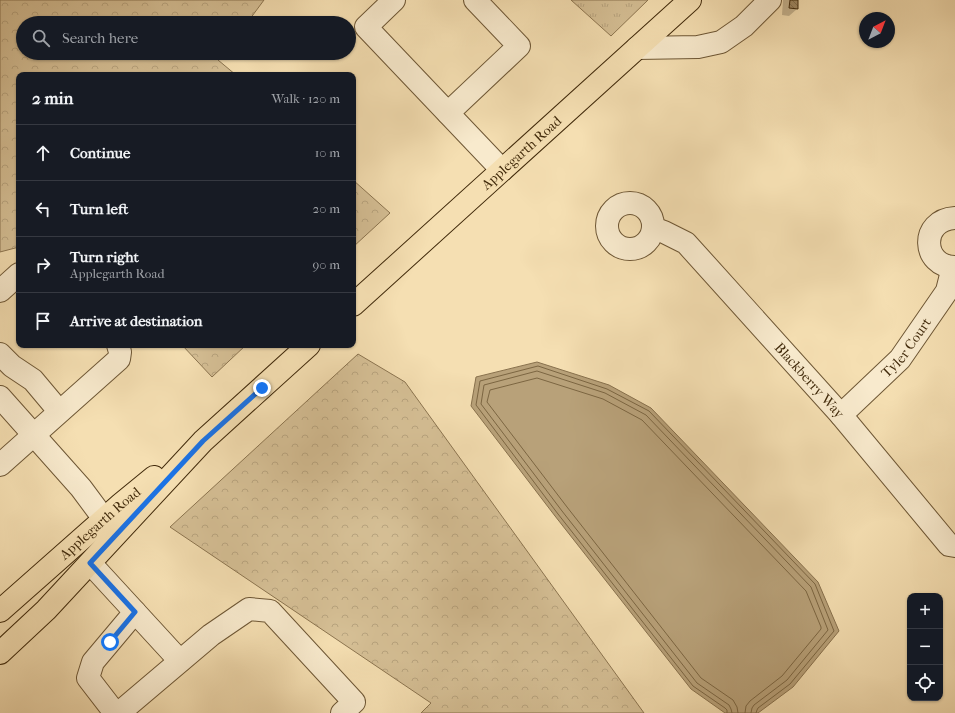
<!DOCTYPE html>
<html lang="en">
<head>
<meta charset="utf-8">
<style>
	:root { --surface:#171b24; --page:#20242c; --text:#f1f3f6; --muted:#9ea1a6; --line:#363941 }
	body { margin:0; font-family:"IM FELL French Canon",serif; background:var(--page); color:var(--text) }
	.controls { position:absolute; right:12px; bottom:12px; display:grid; overflow:hidden; border-radius:8px; box-shadow:0 1px 3px #0004 }
	.controls button { width:36px; height:36px; display:grid; place-items:center; padding:0; border:0; border-bottom:1px solid var(--line); background:var(--surface); color:var(--text); font:20px sans-serif }
	.compass { position:absolute; left:859px; top:12px; width:36px; height:36px; border-radius:50%; background:var(--surface); box-shadow:0 1px 3px #0004; rotate:42deg }
	.stop { position:absolute; width:12px; height:12px; margin:-9px; border:3px solid #1a73e8; border-radius:50%; background:#fff }
	.stop.end { background:#1a73e8; border-color:#fff; box-shadow:0 1px 4px #0008 }
	.list { margin:0; padding:0; list-style:none }
	h2 { display:flex; justify-content:space-between; align-items:center; height:52px; margin:0; padding:0 16px; font-size:17px }
	h2 small { font-size:13px; font-weight:400; color:var(--muted) }
	.list li { display:grid; grid-template-columns:26px 1fr auto; gap:12px; align-items:center; box-sizing:border-box; height:56px; padding:0 16px; border-top:1px solid var(--line) }
	.list b { display:block; font-size:15px; white-space:nowrap }
	.list p { margin:0; font-size:13px; white-space:nowrap; color:var(--muted) }
	.list em { font-size:13px; font-style:normal; color:var(--muted) }
	.icon { flex:none; width:22px; height:22px; fill:none; stroke:currentColor; stroke-width:2; stroke-linecap:round; stroke-linejoin:round }
	.map { position:relative; flex:none; width:955px; height:713px; overflow:hidden }
	.search { position:absolute; background:var(--surface); box-shadow:0 1px 3px #0004; left:16px; top:16px; width:340px; height:44px; display:flex; align-items:center; gap:10px; box-sizing:border-box; padding:0 14px; border-radius:22px; color:var(--muted); font-size:15px }
	.panel { position:absolute; background:var(--surface); box-shadow:0 1px 3px #0004; left:16px; top:72px; width:340px; height:276px; border-radius:8px }
	.map>svg:first-child { display:block }
	.grass { fill:url(#grass-tufts); stroke:#8c7550 }
	.forest { fill:url(#forest-crowns); stroke:#8c7550 }
	.water { fill:#b8a179; stroke:#88714d }
	.shadow { fill:#0003 }
	.lines { fill:none; stroke-linecap:round; stroke-linejoin:round }
	.shore { stroke:#7c6642; stroke-width:1 }
	.building { fill:url(#building-back-hatch); stroke:#412a0b }
	.minor-casing { stroke:#6e5735; stroke-width:24 }
	.major-casing { stroke:#412a0b; stroke-width:24 }
	.minor { stroke:#f8eacd; stroke-width:22 }
	.major { stroke:#f5dfb2; stroke-width:22 }
	.route { stroke:#1a73e8; stroke-width:5 }
	.labels { text-anchor:middle; dominant-baseline:central; stroke-width:3; stroke-linejoin:round; paint-order:stroke }
	.street-label { font-size:14px; fill:#412a0b; stroke:#f8eacd }
</style>
</head>
<body>
<div class="map">
<svg width="955" height="713" viewBox="0 0 955 713">
	<defs>
		<pattern id="grass-tufts" width="24" height="20" patternUnits="userSpaceOnUse"><rect width="24" height="20" fill="#d6c096"/><path d="M3 7l-1-3M5 7V3M7 7l1-3M15 17l-1-3M17 17v-4M19 17l1-3" fill="none" stroke="#b9a580"/></pattern>
		<pattern id="forest-crowns" width="20" height="18" patternUnits="userSpaceOnUse"><rect width="20" height="18" fill="#d6c096"/><path d="M2 6a3 3 0 1 1 6 0M12 15a3 3 0 1 1 6 0" fill="none" stroke="#b9a580"/></pattern>
		<pattern id="building-back-hatch" width="6" height="6" patternUnits="userSpaceOnUse"><rect width="6" height="6" fill="#9f8862"/><path d="M-1 5l2 2M0 0l6 6M5-1l2 2" fill="none" stroke="#836f4f"/></pattern>
	</defs>
	<rect width="100%" height="100%" fill="#f5dfb2"/>
	<filter id="stains"><feTurbulence type="fractalNoise" baseFrequency=".005" numOctaves="4"/><feColorMatrix values="0 0 0 0 .2 0 0 0 0 .09 0 0 0 0 .02 0 0 0 .5 -.17"/></filter>
	<radialGradient id="worn" r=".72"><stop offset=".6" stop-color="#630" stop-opacity="0"/><stop offset="1" stop-color="#630" stop-opacity=".3"/></radialGradient>
	<path class="grass" d="M 571,0 L 648,0 L 611,36 Z"/>
	<g class="forest">
		<path d="M 0,0 L 264,0 L 247,23 L 23,23 L 23,53 L 223,53 L 218,60 L 236,75 L 19,75 L 19,247 L 0,252 Z"/>
		<path d="M 353,180 L 390,213 L 353,247 Z"/>
		<path d="M 182,345 L 246,345 L 212,377 Z"/>
		<path d="M 358,354 L 405,382 L 644,713 L 421,713 L 431,703 L 170,527 Z"/>
	</g>
	<path class="water" d="M 537,362 L 609,385 L 651,408 L 818,582 L 839,631 L 793,687 L 758,713 L 725,713 L 691,689 L 555,516 L 471,406 L 476,377 Z"/>
	<path class="shadow" d="M 783,0 L 797,0 L 797,9 L 789,16 L 782,15 Z"/>
	<g class="lines">
		<g class="shore">
			<path d="M 727,713 L 727,710 L 725,708 L 693,686 L 558,514 L 476,405 L 480,381 L 538,366 L 607,389 L 649,411 L 815,584 L 834,631 L 790,684 L 758,708 L 757,710 L 756,713"/>
			<path d="M 732,713 L 731,709 L 729,705 L 697,683 L 562,511 L 481,404 L 484,385 L 537,371 L 605,393 L 646,415 L 811,587 L 828,630 L 787,680 L 754,705 L 752,708 L 751,713"/>
			<path d="M 738,713 L 737,707 L 733,700 L 701,678 L 567,507 L 487,402 L 490,390 L 537,378 L 603,399 L 642,420 L 806,591 L 821,627 L 821,629 L 782,676 L 750,701 L 746,706 L 745,713"/>
		</g>
	</g>
	<path class="building" d="M 790,0 L 798,0 L 798,9 L 789,8 Z"/>
	<g class="lines">
		<defs>
			<g id="minor">
				<path d="M 394,0 L 366,27 L 502,170"/>
				<path d="M 637,48 L 698,47 L 721,42 L 744,26 L 770,0"/>
				<path d="M 448,113 L 519,46 L 475,0"/>
				<circle cx="630" cy="226" r="23"/>
				<path d="M 955,218 C 919,220 922,267 955,267"/>
				<path id="s1" d="M 653,228 L 664,232 L 686,243 L 841,415 L 949,545 L 955,546"/>
				<path d="M 0,291 L 19,274"/>
				<path d="M 0,354 L 12,366 L 33,380 L 59,411"/>
				<path d="M 0,397 L 81,488 L 104,519"/>
				<path id="s2" d="M 841,415 L 900,359 L 947,291 L 953,267"/>
				<path d="M 0,465 L 119,359 L 120,352 L 118,345"/>
				<path d="M 90,563 L 135,612 L 93,662 L 88,678 L 115,713"/>
				<path d="M 135,612 L 180,661"/>
				<path d="M 119,713 L 211,635 L 249,609 L 270,611 L 354,702 L 342,713"/>
			</g>
			<g id="major">
				<path id="s3" d="M 353,305 L 690,0"/>
				<path id="s4" d="M 0,611 L 121,504 L 154,477"/>
				<path d="M 0,653 L 46,610 L 203,441 L 309,345"/>
			</g>
		</defs>
		<use href="#minor" class="minor-casing"/>
		<use href="#major" class="major-casing"/>
		<use href="#minor" class="minor"/>
		<use href="#major" class="major"/>
	</g>
	<g class="lines">
		<path class="route" d="M 110,642 L 135,612 L 90,563 L 203,441 L 262,388"/>
	</g>
	<g class="labels">
		<g class="street-label">
			<text stroke="none"><textPath href="#s3" startOffset="227">Applegarth Road</textPath></text>
			<text stroke="none"><textPath href="#s2" startOffset="94">Tyler Court</textPath></text>
			<text stroke="none"><textPath href="#s1" startOffset="221">Blackberry Way</textPath></text>
			<text stroke="none"><textPath href="#s4" startOffset="133">Applegarth Road</textPath></text>
		</g>
	</g>
	<rect width="100%" height="100%" filter="url(#stains)"/>
	<rect width="100%" height="100%" fill="url(#worn)"/>
</svg>
<div class="controls">
<button>+</button>
<button>−</button>
<button><svg class="icon" aria-label="locate" viewBox="0 0 24 24"><circle cx="12" cy="12" r="6"/><path d="M12 2v4M12 18v4M2 12h4M18 12h4"/></svg></button>
</div>
<svg class="compass" viewBox="-18 -18 36 36"><path d="M0-13l5 13h-10z" fill="#e53935"/><path d="M0 13l5-13h-10z" fill="#9ea1a6"/></svg>
<div class="stop" style="left:110px;top:642px"></div>
<div class="stop end" style="left:262px;top:388px"></div>
<div class="search"><svg class="icon" aria-label="search" viewBox="0 0 24 24"><circle cx="10" cy="10" r="6"/><path d="M15 15l6 6"/></svg>Search here</div>
<section class="panel">
<h2>2 min<small>Walk · 120 m</small></h2>
<ul class="list">
<li><svg class="icon" aria-label="ahead" viewBox="0 0 24 24"><path d="M12 20V5M6 11l6-6 6 6"/></svg><div><b>Continue</b></div><em>10 m</em></li>
<li><svg class="icon" aria-label="left" viewBox="0 0 24 24"><path d="M17 20v-9H6M10 6l-5 5 5 5"/></svg><div><b>Turn left</b></div><em>20 m</em></li>
<li><svg class="icon" aria-label="right" viewBox="0 0 24 24"><path d="M7 20v-9h11M14 6l5 5-5 5"/></svg><div><b>Turn right</b><p>Applegarth Road</p></div><em>90 m</em></li>
<li><svg class="icon" aria-label="arrive" viewBox="0 0 24 24"><path d="M6 21V4h12l-3 4 3 4H6"/></svg><div><b>Arrive at destination</b></div></li>
</ul>
</section>
</div>
</body>
</html>
